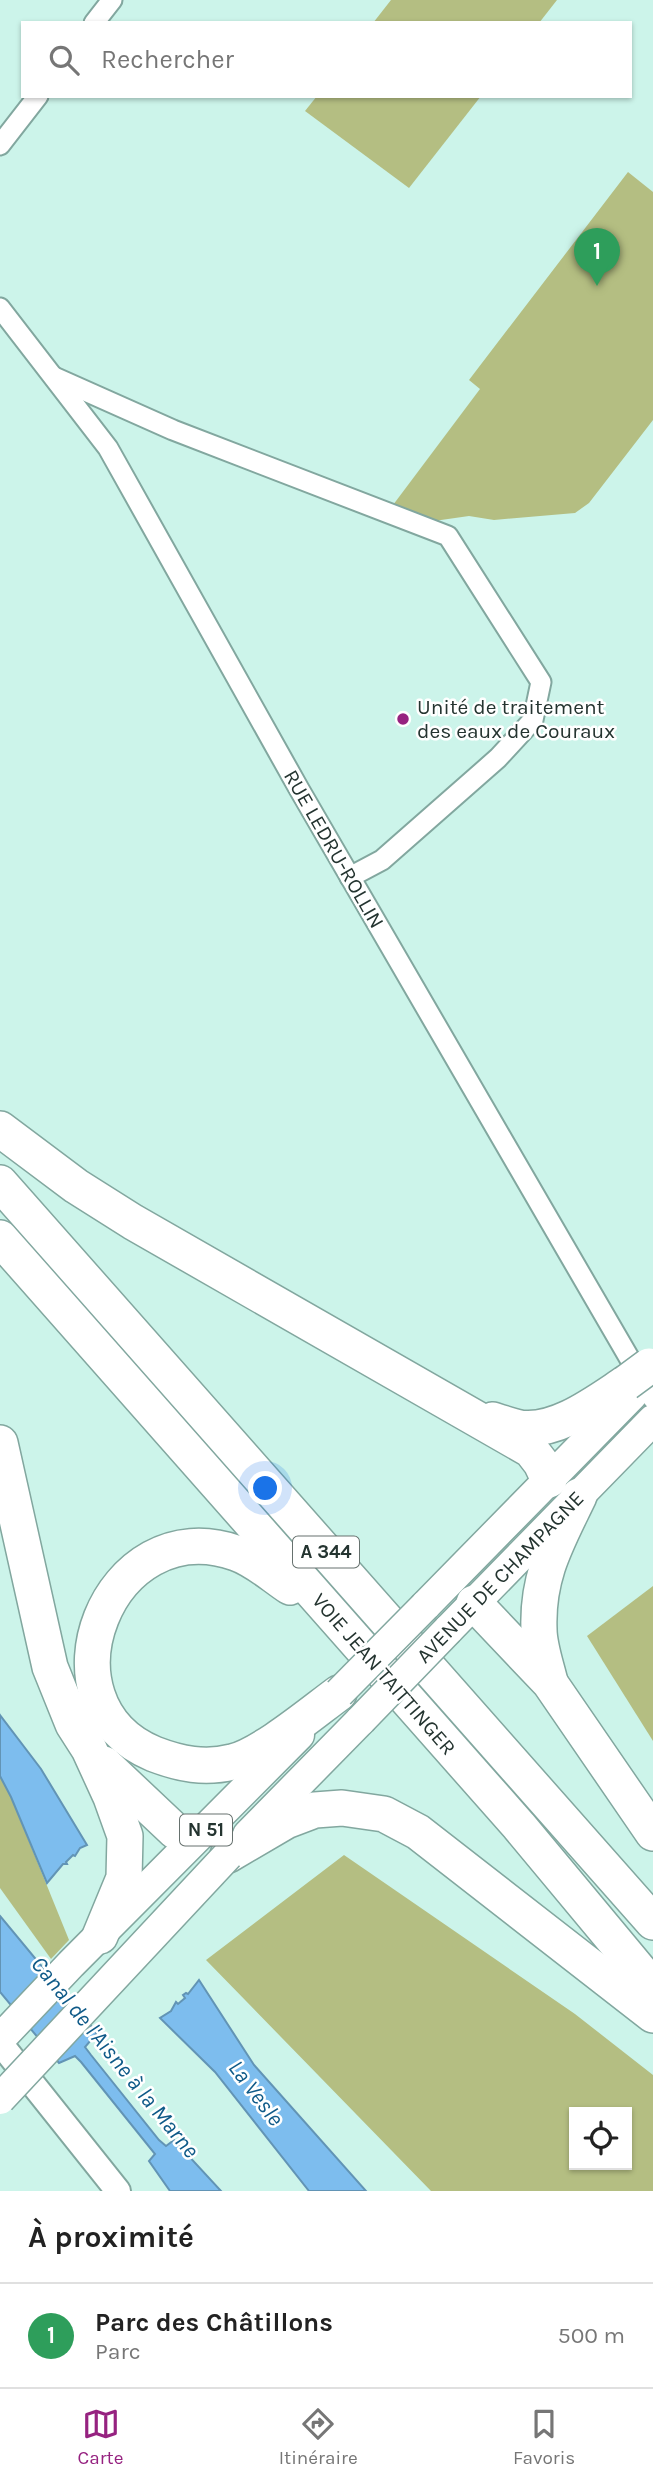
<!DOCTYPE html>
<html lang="fr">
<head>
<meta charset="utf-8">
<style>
	:root { --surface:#fff; --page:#f2f2f2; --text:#222; --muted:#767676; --line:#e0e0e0; --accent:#962280 }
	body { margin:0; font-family:Karla,sans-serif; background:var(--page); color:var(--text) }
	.controls { position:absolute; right:21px; bottom:21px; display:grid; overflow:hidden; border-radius:0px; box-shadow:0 2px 5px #0004 }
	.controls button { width:63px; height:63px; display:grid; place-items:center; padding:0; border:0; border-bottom:2px solid var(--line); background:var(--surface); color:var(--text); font:35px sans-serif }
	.you { position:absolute; left:266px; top:1489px; width:24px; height:24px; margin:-18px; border:5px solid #fff; border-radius:50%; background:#1a73e8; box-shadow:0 0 0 10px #1a73e833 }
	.badge { display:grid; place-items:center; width:46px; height:46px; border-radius:50%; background:var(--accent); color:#fff; font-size:23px; font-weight:700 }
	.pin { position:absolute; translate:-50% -58px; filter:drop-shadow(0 2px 4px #0008) }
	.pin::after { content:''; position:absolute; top:37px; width:24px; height:21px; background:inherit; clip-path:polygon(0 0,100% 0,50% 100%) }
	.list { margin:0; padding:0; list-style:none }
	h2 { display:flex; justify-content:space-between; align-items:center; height:91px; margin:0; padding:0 28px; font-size:30px }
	h2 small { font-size:23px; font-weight:400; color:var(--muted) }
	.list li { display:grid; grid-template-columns:46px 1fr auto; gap:21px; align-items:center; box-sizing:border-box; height:105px; padding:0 28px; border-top:2px solid var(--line) }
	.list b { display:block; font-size:26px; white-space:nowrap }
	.list p { margin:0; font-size:23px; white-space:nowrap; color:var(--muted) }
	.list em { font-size:23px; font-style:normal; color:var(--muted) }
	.icon { flex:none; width:38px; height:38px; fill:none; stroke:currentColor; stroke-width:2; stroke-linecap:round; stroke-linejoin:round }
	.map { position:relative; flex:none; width:653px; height:2191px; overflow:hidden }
	.search { position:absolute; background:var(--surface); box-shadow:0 2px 5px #0004; left:21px; right:21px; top:21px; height:77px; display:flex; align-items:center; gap:18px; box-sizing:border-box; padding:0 24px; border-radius:0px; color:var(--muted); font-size:26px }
	.sheet { height:196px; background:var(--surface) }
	nav { display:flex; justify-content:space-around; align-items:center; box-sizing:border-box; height:98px; border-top:2px solid var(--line); background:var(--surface); font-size:19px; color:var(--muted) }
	nav a { display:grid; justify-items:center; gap:4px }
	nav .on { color:var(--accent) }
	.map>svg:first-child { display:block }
	.green { fill:#b4be82; fill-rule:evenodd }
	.water { fill:#7dbdee; stroke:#6294b5; stroke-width:2 }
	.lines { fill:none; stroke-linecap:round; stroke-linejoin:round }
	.minor-casing { stroke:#82a79f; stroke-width:23 }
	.tertiary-casing { stroke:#82a79f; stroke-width:28 }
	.primary-casing { stroke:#82a79f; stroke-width:33 }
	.motorway-casing { stroke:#82a79f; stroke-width:38 }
	.minor { stroke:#fff; stroke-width:19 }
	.tertiary { stroke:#fff; stroke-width:24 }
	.primary { stroke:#fff; stroke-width:30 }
	.motorway { stroke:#fff; stroke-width:35 }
	.primary-bridge-casing { stroke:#82a79f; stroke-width:33; stroke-linecap:butt }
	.motorway-bridge-casing { stroke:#82a79f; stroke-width:38; stroke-linecap:butt }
	.primary-bridge { stroke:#fff; stroke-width:30 }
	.motorway-bridge { stroke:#fff; stroke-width:35 }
	.poi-dot { fill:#962280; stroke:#fff; stroke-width:2.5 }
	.labels { text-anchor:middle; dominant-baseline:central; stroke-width:5; stroke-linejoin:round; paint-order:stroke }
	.shield { fill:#fff; stroke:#66716e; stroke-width:2 }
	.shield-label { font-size:19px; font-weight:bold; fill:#243430 }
	.poi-label { font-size:21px; fill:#243430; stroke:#fff; text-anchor:start }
	.street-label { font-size:21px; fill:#243430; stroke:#fff }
	.water-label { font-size:23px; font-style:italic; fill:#0f5a88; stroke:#fff }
</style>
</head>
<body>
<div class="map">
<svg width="653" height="2191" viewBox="0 0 653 2191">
	<rect width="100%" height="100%" fill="#ccf4ea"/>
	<g class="green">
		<path d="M 391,0 L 557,0 L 539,23 L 373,23 Z"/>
		<path d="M 317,96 L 481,96 L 409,188 L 305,111 Z"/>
		<path d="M 628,172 L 653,192 L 653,420 L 589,503 L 575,513 L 494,520 L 469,516 L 434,521 L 393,505 L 480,389 L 469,380 Z"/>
		<path d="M 653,1586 L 653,1741 L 587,1636 Z"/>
		<path d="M 0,1776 L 11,1797 L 69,1940 L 51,1959 L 0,1888 Z"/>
		<path d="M 344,1855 L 575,2014 L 653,2075 L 653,2191 L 431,2191 L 206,1960 ZM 574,2112 L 627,2112 L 627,2165 L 574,2165 Z"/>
	</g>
	<g class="water">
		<path d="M 0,1715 L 41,1769 L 87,1845 L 80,1848 L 75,1856 L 73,1855 L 66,1862 L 67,1864 L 63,1864 L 47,1883 L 11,1797 L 0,1776 Z"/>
		<path d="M 0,1916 L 97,2033 L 85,2047 L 91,2055 L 159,2140 L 166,2146 L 174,2140 L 221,2191 L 170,2191 L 149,2161 L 155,2154 L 81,2062 L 75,2056 L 59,2063 L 0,1992 Z"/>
		<path d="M 199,1980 L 254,2065 L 366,2191 L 309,2191 L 215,2072 L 160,2018 L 171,2011 L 176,2002 L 178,2004 L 185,1998 L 183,1995 L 186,1993 L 188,1994 Z"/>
	</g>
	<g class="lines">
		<defs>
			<g id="minor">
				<path d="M 94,23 L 112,0"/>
				<path d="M 0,145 L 38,96"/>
				<path d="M 0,308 L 108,448 L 299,789 L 653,1399"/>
				<path d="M 54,377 L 173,430 L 448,536 L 541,682 L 533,720 L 498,758 L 382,860 L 350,877"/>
			</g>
			<path id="tertiary" d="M 0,2043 L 118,2191"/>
			<g id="primary">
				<path d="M 425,1606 L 632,1395"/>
				<path d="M 448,1630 L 653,1420"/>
				<path d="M 248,1835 L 361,1720"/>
				<path d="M 0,2039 L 71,1964 L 299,1735"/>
			</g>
			<g id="motorway">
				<path d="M 0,1129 L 76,1186 L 133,1222 L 531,1450 L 541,1463 L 549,1480"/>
				<path d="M 0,1183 L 653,1922"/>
				<path d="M 0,1238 L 519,1826 L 653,1987"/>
				<path d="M 493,1420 C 502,1423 511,1426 520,1428 C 557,1433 597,1402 626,1383"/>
				<path d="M 0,1443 L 50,1667 L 73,1724 L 89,1749 L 111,1797 L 125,1836 L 124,1878 L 100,1936"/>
				<path d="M 290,1587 C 272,1575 256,1560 236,1553 C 108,1508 32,1704 154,1754 C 180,1764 205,1769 232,1762 C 262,1755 313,1712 339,1693"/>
				<path d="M 474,1603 L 550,1683 L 653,1833"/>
				<path d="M 550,1682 C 546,1665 539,1646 539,1629 C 537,1575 557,1542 579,1496"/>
				<path d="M 104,1764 L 175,1831"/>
				<path d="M 228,1855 L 286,1821 L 315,1810 L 342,1808 L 384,1814 L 418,1832 L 653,2015"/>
			</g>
		</defs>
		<use href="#minor" class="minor-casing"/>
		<use href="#tertiary" class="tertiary-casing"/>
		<use href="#primary" class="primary-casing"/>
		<use href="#motorway" class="motorway-casing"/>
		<use href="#minor" class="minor"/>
		<use href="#tertiary" class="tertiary"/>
		<use href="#primary" class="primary"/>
		<use href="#motorway" class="motorway"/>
		<defs>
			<g id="primary-bridge">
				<path d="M 339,1693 L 425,1606"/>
				<path d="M 361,1720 L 448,1630"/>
				<path d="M 0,2099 L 228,1855"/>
			</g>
			<path id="motorway-bridge" d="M 626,1383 L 649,1366"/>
		</defs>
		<use href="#primary-bridge" class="primary-bridge-casing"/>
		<use href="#motorway-bridge" class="motorway-bridge-casing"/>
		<use href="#primary-bridge" class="primary-bridge"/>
		<use href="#motorway-bridge" class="motorway-bridge"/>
	</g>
	<circle class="poi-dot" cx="403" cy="719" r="7"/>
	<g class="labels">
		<g class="shield">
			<rect x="293" y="1536.5" width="66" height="31" rx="5"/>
			<rect x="180" y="1814.5" width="52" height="31" rx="5"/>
		</g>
		<g class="shield-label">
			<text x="326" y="1552">A 344</text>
			<text x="206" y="1830">N 51</text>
		</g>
		<g class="poi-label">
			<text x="417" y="707">Unité de traitement<tspan x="417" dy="24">des eaux de Couraux</tspan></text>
		</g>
		<g class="street-label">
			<text transform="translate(334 849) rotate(60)">RUE LEDRU-ROLLIN</text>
			<text transform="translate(500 1577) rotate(-46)">AVENUE DE CHAMPAGNE</text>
			<text transform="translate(384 1674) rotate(49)">VOIE JEAN TAITTINGER</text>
		</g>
		<g class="water-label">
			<text transform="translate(115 2057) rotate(51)">Canal de l'Aisne à la Marne</text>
			<text transform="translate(256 2093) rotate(53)">La Vesle</text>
		</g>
	</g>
</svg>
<div class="controls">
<button><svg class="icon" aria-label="locate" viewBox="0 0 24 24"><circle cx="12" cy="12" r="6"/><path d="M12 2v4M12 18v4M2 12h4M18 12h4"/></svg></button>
</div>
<div class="you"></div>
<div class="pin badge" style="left:597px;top:286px;background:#2e9e5b">1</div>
<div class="search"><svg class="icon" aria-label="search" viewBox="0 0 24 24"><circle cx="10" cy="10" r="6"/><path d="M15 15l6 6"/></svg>Rechercher</div>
</div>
<section class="sheet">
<h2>À proximité<small></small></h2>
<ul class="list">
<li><span class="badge" style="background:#2e9e5b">1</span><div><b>Parc des Châtillons</b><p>Parc</p></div><em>500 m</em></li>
</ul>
</section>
<nav>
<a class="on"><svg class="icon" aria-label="map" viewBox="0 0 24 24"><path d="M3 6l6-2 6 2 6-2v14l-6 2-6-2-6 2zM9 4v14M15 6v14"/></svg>Carte</a>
<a><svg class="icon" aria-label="directions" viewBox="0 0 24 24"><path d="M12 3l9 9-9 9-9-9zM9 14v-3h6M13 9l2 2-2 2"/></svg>Itinéraire</a>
<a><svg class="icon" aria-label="saved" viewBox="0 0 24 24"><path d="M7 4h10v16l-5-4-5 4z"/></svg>Favoris</a>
</nav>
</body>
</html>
